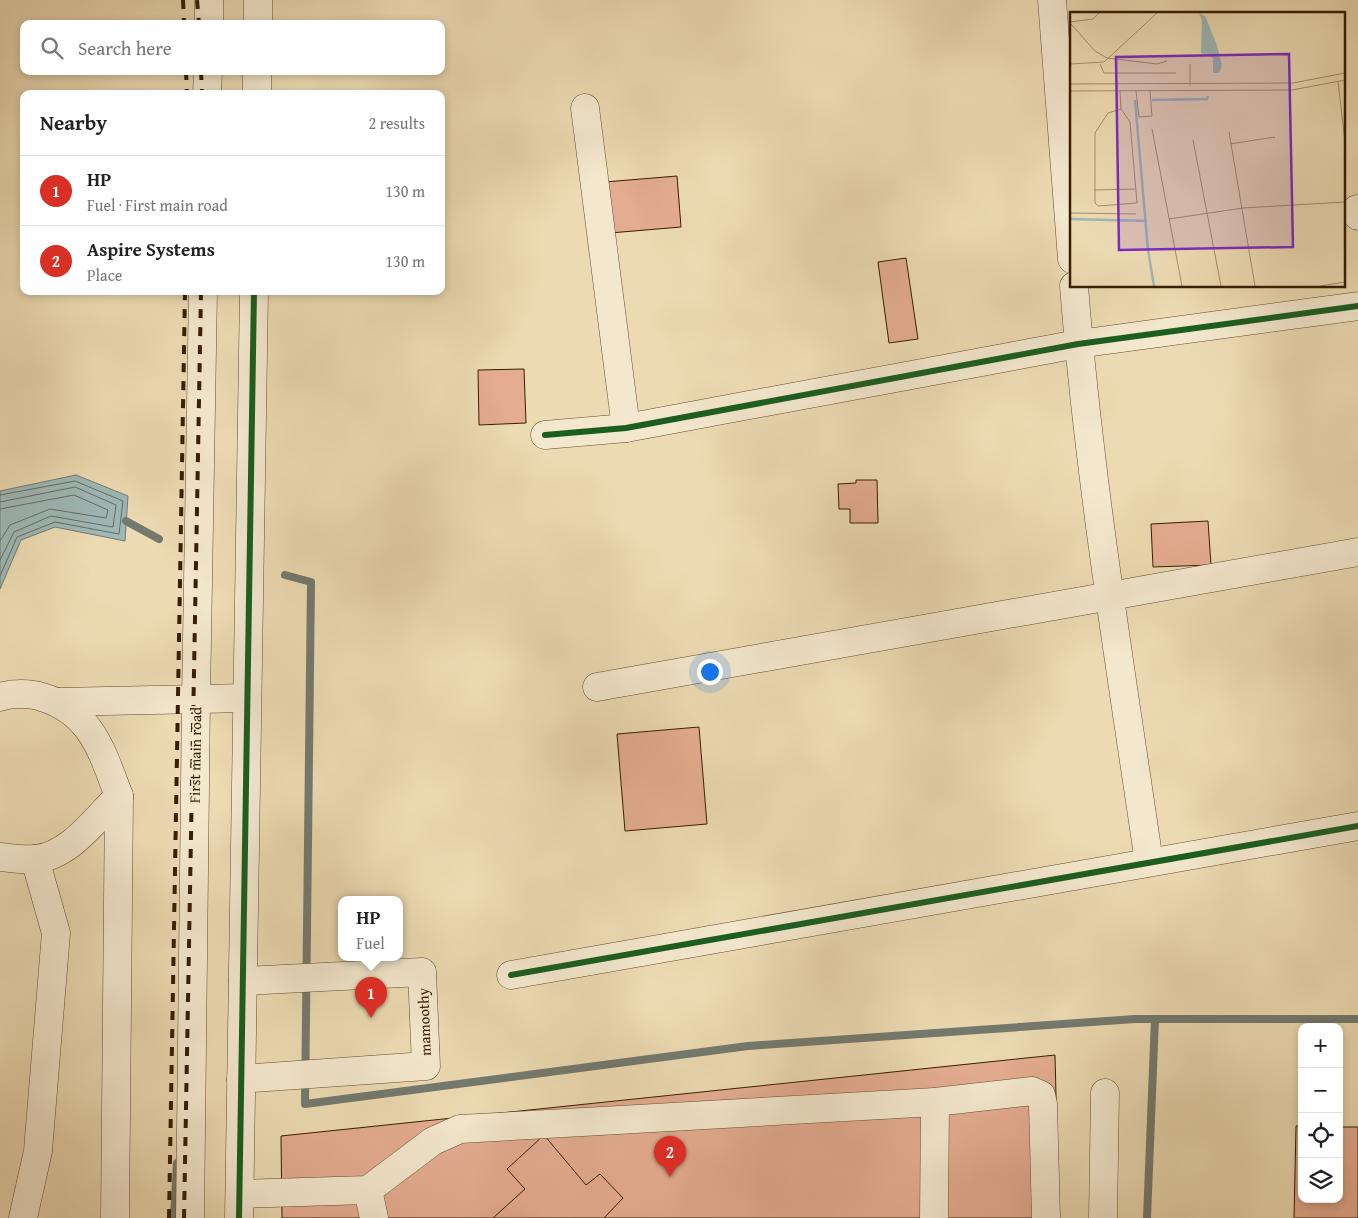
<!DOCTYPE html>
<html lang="en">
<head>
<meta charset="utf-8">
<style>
	:root { --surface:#fff; --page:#f6f6f6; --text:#222; --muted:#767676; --line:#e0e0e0; --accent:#d93025 }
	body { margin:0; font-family:"Gentium Book Plus",serif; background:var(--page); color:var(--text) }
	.controls { position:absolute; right:15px; bottom:15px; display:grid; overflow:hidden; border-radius:10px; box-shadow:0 2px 8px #0003 }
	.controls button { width:45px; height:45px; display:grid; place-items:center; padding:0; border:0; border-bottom:1px solid var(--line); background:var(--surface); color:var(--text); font:25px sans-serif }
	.you { position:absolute; left:709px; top:671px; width:18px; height:18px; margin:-12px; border:4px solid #fff; border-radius:50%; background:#1a73e8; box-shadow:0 0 0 8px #1a73e833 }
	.badge { display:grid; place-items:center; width:32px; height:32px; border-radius:50%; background:var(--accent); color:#fff; font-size:16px; font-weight:700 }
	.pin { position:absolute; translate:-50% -41px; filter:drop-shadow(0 1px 2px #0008) }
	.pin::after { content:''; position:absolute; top:26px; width:18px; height:15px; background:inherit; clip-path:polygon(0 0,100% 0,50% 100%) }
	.popup { position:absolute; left:338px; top:896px; width:65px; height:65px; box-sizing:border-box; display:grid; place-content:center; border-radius:10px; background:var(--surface); filter:drop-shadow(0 1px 4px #0005); font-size:16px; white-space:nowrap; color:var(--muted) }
	.popup b { font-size:19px; color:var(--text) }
	.popup::after { content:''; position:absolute; left:50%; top:100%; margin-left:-10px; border:10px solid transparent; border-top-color:var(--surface) }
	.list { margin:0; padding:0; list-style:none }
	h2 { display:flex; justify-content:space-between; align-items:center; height:65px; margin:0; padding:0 20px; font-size:21px }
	h2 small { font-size:16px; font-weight:400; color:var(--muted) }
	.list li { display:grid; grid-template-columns:32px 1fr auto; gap:15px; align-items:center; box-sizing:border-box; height:70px; padding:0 20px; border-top:1px solid var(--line) }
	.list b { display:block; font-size:19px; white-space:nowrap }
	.list p { margin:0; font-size:16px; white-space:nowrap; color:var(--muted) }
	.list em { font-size:16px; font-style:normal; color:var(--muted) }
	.icon { flex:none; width:28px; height:28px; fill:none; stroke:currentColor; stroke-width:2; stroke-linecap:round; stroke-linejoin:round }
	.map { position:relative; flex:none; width:1358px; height:1218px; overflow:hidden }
	.search { position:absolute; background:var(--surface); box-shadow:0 2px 8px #0003; left:20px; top:20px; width:425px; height:55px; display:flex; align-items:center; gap:12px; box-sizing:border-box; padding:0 18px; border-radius:10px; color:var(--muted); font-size:19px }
	.panel { position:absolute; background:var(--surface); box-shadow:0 2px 8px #0003; left:20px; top:90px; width:425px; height:205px; border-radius:10px }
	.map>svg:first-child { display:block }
	.water { fill:#9db8b7; stroke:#747a6f }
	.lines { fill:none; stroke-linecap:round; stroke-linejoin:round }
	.shore { stroke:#6a6b5d; stroke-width:1 }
	.stream { stroke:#747a6f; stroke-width:8 }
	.building { fill:#e4ac91; stroke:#361e03 }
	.minor-casing { stroke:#644d2f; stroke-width:29 }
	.minor { stroke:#f3e7cd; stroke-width:28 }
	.rail { stroke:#361e03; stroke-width:4; stroke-dasharray:9 9; stroke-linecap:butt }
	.cycleway-casing { stroke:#f3e7cd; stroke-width:9 }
	.cycleway { stroke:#1b5e20; stroke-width:6 }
	.labels { text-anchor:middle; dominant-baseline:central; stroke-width:4; stroke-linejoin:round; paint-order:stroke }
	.street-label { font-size:15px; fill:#361e03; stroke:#f3e7cd }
	.inset-river { fill:none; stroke:#9db8b7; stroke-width:2.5 }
	.inset-road { fill:none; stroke:#a38f6c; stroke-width:1 }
	.view { fill:#7b2cbf; fill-opacity:0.15; stroke:#7b2cbf; stroke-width:2.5 }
	.inset-edge { fill:none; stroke:#361e03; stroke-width:2.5 }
</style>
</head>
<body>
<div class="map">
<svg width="1358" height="1218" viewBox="0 0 1358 1218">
	<rect width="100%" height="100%" fill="#ecdab2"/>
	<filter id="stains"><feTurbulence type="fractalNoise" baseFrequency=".004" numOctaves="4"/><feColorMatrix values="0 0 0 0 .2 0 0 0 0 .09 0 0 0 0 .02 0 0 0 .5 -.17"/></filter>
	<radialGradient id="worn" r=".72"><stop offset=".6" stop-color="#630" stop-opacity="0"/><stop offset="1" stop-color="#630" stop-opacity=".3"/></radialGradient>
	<path class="water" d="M 76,475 L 128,496 L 125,541 L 55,527 L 21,540 L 0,589 L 0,491 Z"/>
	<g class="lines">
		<g class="shore">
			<path d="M 0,495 L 75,481 L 123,501 L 119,534 L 55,522 L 17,537 L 0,576"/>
			<path d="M 0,502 L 75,487 L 116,505 L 113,527 L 51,516 L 14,532 L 0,560"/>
			<path d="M 0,509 L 74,495 L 108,510 L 106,518 L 50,509 L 10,525 L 0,541"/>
		</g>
		<g class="stream">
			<path d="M 126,521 L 159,539"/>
			<path d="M 285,575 L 311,582 L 305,1104 L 748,1046 L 1135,1019 L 1358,1019"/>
			<path d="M 174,1218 L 177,1163"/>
			<path d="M 1147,1218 L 1155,1019"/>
		</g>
	</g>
	<g class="building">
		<path d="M 677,176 L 681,227 L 610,233 L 605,182 Z"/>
		<path d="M 906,258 L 918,339 L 889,343 L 878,262 Z"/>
		<path d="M 524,369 L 526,423 L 479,425 L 478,370 Z"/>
		<path d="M 856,480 L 877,480 L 878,523 L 850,523 L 850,509 L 839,509 L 838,484 L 856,483 Z"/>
		<path d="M 1208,521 L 1211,565 L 1153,567 L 1151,524 Z"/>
		<path d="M 699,727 L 707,824 L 625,831 L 617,734 Z"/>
		<path d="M 1055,1055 L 1059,1218 L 282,1218 L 281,1136 Z"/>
		<path d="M 1296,1126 L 1302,1126 L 1302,1199 L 1339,1199 L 1339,1127 L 1358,1127 L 1358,1218 L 1294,1218 Z"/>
		<path d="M 544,1135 L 586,1185 L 600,1174 L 623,1198 L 604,1218 L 493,1218 L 525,1189 L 507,1169 Z"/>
	</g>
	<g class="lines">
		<defs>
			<g id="minor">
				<path d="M 1052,0 L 1072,259"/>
				<path d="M 209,24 L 209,0"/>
				<path d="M 258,24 L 258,0"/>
				<path d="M 207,94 L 208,71"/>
				<path d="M 257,94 L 257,71"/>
				<path d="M 585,108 L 626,428"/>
				<path d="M 1357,209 L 1358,216"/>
				<path d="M 1074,286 C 1089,479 1121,671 1149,862"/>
				<path d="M 545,435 L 626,428 L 1078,344 L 1358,306"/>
				<path d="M 597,687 L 1358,552"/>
				<path d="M 0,697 C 12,693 30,693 42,697 C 92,712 102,752 119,796 C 96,818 69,857 35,859 C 23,860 11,858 0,857"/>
				<path d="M 59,702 L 247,698"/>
				<path d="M 511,975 L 1358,826"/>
				<path d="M 241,1079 L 426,1066 L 422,972 L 243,981"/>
				<path d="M 368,1190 L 374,1218"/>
				<path d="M 240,1194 L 368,1190 L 433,1141 L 460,1129 L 935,1102 L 1032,1091 L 1041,1095 L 1043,1104 L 1046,1218"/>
				<path d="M 23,1218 L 38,1151 L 56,933 L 35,859"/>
				<path d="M 115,1218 L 119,796"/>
				<path d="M 190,1218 L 196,698 L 203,291"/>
				<path d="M 239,1218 L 254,291"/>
				<path d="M 934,1218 L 935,1102"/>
				<path d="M 1103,1218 L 1105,1093"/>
			</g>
		</defs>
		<use href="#minor" class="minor-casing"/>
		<use href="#minor" class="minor"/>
		<g class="rail">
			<path d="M 183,0 L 184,24"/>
			<path d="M 197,0 L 199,24"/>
			<path d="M 186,71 L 187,94"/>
			<path d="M 201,71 L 202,94"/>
			<path d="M 169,1218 L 185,291"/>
			<path d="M 184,1218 L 201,291"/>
		</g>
		<defs>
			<g id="cycleway">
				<path d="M 545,435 L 626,428 L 1078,344 L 1358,306"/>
				<path d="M 511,975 L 1358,826"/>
				<path d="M 239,1218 L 254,291"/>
			</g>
		</defs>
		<use href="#cycleway" class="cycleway-casing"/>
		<use href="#cycleway" class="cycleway"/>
	</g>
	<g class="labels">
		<g class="street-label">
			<text transform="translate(195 755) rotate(-89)">First main road</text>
			<text transform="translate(424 1022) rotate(-92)">mamoothy</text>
		</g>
	</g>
	<g transform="translate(1070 12)">
		<rect width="275" height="275" fill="#ecdab2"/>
		<path d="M 129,1 L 135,4 L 147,33 L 152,54 L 149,61 L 143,61 L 143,46 L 131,41 L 132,9 Z" fill="#9db8b7"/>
		<path class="inset-river" d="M 65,88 L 78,238 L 84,274M 82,88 L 137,87 L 138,84M 0,207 L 77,209"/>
		<path class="inset-road" d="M 0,10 L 23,7 L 29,1M 0,11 L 25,39 L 37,46 L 87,52 L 97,49M 0,52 L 34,50 L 87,1M 30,52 L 34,61 L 106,61M 120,52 L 120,74M 268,69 L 275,130M 0,72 L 223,71 L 275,61M 0,79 L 222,78 L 275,68M 50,79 L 51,97 L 60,110 L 67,191 L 28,194 L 25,191 L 25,121 L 38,101 L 51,97M 66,79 L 69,105 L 82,104 L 80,79M 82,117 L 112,274M 159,120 L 185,274M 123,128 L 151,274M 160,132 L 205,125M 25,178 L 65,177M 0,201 L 66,202M 99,207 L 173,196 L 275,190M 250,274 L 275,270"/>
		<path class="view" d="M 219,42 L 223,235 L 49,238 L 46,45 Z"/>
		<rect width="275" height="275" class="inset-edge"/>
	</g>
	<rect width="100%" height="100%" filter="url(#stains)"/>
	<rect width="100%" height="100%" fill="url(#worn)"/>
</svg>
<div class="controls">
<button>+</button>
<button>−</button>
<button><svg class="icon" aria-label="locate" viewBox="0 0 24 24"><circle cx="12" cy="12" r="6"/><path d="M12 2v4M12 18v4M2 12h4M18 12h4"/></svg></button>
<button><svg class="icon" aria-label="layers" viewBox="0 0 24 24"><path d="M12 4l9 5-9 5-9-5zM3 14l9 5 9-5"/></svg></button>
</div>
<div class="you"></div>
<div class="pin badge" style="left:371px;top:1018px">1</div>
<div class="popup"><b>HP</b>Fuel</div>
<div class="pin badge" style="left:670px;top:1177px">2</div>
<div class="search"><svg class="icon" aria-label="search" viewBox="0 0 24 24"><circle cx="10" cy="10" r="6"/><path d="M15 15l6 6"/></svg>Search here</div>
<section class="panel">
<h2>Nearby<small>2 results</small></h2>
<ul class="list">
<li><span class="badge">1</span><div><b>HP</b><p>Fuel · First main road</p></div><em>130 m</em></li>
<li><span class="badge">2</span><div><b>Aspire Systems</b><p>Place</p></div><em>130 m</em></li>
</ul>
</section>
</div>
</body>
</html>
